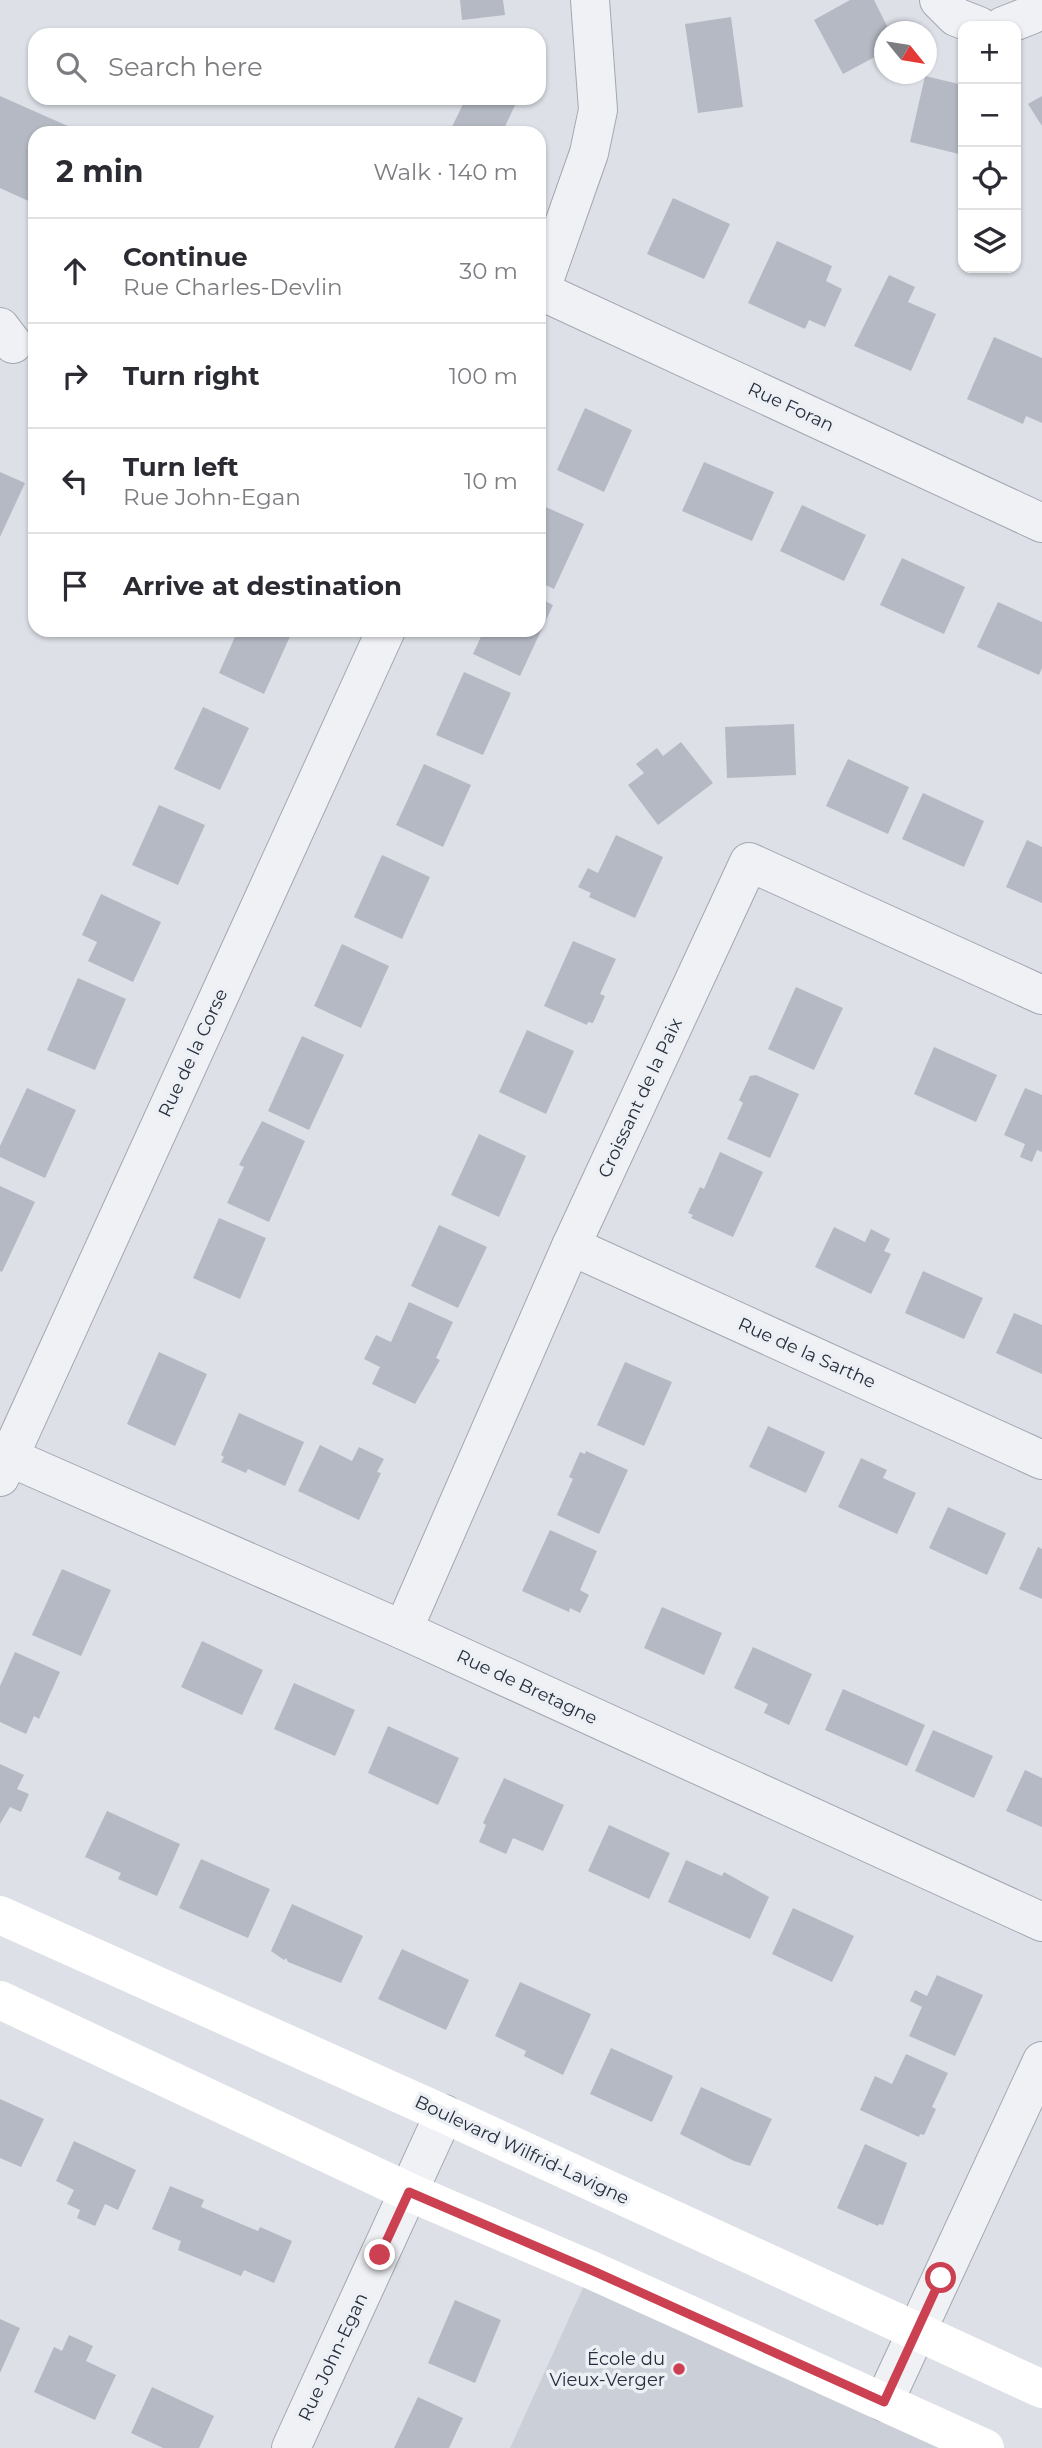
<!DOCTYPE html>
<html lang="en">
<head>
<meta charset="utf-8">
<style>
	:root { --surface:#fff; --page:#f2f2f3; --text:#2b2b33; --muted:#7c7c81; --line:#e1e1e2 }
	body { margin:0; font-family:Montserrat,sans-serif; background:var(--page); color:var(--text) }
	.controls { position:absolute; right:21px; top:21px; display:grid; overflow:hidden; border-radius:14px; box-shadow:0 2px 5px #0004 }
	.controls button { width:63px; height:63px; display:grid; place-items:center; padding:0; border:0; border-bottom:2px solid var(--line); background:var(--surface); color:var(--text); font:35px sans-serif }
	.compass { position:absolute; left:874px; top:21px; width:63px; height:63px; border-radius:50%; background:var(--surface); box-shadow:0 2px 5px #0004; rotate:120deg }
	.stop { position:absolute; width:21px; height:21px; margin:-16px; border:5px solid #cc4151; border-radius:50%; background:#fff }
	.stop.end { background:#cc4151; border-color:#fff; box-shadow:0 2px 7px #0008 }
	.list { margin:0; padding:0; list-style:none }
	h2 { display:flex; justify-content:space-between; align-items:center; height:91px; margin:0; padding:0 28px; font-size:30px }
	h2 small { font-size:23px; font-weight:400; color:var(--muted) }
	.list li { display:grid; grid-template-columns:46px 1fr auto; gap:21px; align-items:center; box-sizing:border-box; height:105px; padding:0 28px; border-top:2px solid var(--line) }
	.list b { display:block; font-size:26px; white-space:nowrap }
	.list p { margin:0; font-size:23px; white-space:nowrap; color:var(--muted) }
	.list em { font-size:23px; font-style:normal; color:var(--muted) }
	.icon { flex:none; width:38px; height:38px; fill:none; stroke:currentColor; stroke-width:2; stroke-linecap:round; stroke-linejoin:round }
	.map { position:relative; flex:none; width:1042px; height:2448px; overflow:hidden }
	.search { position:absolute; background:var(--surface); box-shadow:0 2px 5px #0004; left:28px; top:28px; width:518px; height:77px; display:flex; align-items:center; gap:18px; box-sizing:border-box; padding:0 24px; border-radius:21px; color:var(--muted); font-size:26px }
	.panel { position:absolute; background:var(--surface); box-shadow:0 2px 5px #0004; left:28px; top:126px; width:518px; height:511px; border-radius:21px }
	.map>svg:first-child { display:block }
	.built { fill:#cbcfd8 }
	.building { fill:#b4b9c3 }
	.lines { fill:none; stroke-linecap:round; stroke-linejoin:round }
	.minor-casing { stroke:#a2a7b1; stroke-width:40 }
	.minor { stroke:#eff1f5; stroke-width:38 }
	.secondary { stroke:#fff; stroke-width:38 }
	.route { stroke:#cc4151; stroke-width:9 }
	.poi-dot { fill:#cc4151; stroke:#eceff4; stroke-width:2.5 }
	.labels { text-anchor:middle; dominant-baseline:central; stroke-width:7; stroke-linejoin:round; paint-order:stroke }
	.street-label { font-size:18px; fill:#262e3d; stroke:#eceff4 }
	.poi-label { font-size:18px; fill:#262e3d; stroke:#eceff4; text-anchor:end }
</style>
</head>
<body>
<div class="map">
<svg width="1042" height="2448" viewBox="0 0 1042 2448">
	<rect width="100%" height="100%" fill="#dde0e7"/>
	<path class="built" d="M 591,2270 L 985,2448 L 510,2448 Z"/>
	<g class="building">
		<path d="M 460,0 L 503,0 L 505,15 L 462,20 Z"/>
		<path d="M 850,0 L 874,0 L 890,32 L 884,32 L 884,52 L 843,74 L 814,20 Z"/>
		<path d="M 731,17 L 743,107 L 698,113 L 685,24 Z"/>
		<path d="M 925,76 L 963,85 L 963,155 L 910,142 Z"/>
		<path d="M 0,96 L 70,127 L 68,133 L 35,133 L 35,204 L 0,188 Z"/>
		<path d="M 1042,96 L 1042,126 L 1028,104 Z"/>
		<path d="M 466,98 L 506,98 L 516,103 L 502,133 L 449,133 Z"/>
		<path d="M 673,198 L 730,224 L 704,279 L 647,254 Z"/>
		<path d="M 777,241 L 832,266 L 826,281 L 842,289 L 825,327 L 809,320 L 805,329 L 748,303 Z"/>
		<path d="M 889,275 L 915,287 L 908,302 L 936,314 L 911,371 L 854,346 Z"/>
		<path d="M 994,337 L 1042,358 L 1042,423 L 1026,416 L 1023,424 L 967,399 Z"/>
		<path d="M 585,408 L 632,430 L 604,492 L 557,470 Z"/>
		<path d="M 704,462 L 774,492 L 752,541 L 682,511 Z"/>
		<path d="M 0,472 L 25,483 L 0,537 Z"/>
		<path d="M 541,505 L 584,524 L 554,589 L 539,582 Z"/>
		<path d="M 802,505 L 866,535 L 844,581 L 780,551 Z"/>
		<path d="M 902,558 L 965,587 L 944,634 L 880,605 Z"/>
		<path d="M 539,598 L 553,605 L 520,676 L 473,654 L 484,630 L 539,630 Z"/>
		<path d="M 998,602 L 1042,622 L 1042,668 L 1039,675 L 977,647 Z"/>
		<path d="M 238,630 L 292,632 L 264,694 L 219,673 Z"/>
		<path d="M 464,672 L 511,693 L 483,755 L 436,735 Z"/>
		<path d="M 203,707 L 249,728 L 220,790 L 174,769 Z"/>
		<path d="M 794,724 L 796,775 L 727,778 L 725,727 Z"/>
		<path d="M 681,742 L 713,783 L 658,825 L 628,785 L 644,773 L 636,764 L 657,748 L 663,756 Z"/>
		<path d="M 848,759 L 909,787 L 888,834 L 826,806 Z"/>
		<path d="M 424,764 L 471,785 L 443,847 L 396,825 Z"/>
		<path d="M 923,793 L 984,821 L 964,867 L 902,839 Z"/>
		<path d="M 159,805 L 205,825 L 178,885 L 132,865 Z"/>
		<path d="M 616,835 L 663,857 L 635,918 L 589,897 L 591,893 L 578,887 L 588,868 L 598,873 Z"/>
		<path d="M 1027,840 L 1042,847 L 1042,903 L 1006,887 Z"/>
		<path d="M 382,855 L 430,877 L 402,939 L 354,917 Z"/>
		<path d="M 101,894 L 161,922 L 133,982 L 88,961 L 97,942 L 82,935 Z"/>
		<path d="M 573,941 L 616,959 L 600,994 L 605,996 L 593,1023 L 588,1022 L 587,1025 L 544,1006 Z"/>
		<path d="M 342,944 L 389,966 L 361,1028 L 314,1006 Z"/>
		<path d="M 78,978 L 126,999 L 95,1070 L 47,1050 Z"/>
		<path d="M 796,987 L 843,1008 L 814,1070 L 768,1049 Z"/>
		<path d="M 527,1030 L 574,1051 L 546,1114 L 499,1092 Z"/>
		<path d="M 302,1036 L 344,1055 L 309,1130 L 268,1111 Z"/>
		<path d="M 934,1047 L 997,1075 L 976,1122 L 914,1094 Z"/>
		<path d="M 756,1075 L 799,1094 L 770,1158 L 727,1139 L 743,1103 L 739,1100 L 750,1076 Z"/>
		<path d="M 27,1088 L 76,1110 L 45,1178 L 0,1157 L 0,1146 Z"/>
		<path d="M 1025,1088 L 1042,1095 L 1042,1152 L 1037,1150 L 1032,1162 L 1020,1157 L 1025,1144 L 1004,1135 Z"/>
		<path d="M 262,1121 L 305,1141 L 269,1222 L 227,1203 L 244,1167 L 239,1165 Z"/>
		<path d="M 479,1134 L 526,1156 L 499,1217 L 451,1195 Z"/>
		<path d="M 720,1152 L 763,1172 L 733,1237 L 691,1218 L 693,1215 L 688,1213 L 700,1187 L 704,1189 Z"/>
		<path d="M 0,1186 L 35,1202 L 2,1272 L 0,1271 Z"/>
		<path d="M 219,1218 L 266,1238 L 240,1299 L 193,1278 Z"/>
		<path d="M 439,1225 L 487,1247 L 458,1308 L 411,1286 Z"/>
		<path d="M 834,1227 L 865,1242 L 871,1229 L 890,1239 L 884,1251 L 891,1254 L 871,1294 L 815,1267 Z"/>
		<path d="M 923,1271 L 983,1298 L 964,1339 L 905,1313 Z"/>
		<path d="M 409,1302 L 453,1322 L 436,1358 L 440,1360 L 415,1404 L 372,1384 L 380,1367 L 364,1359 L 376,1335 L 391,1342 Z"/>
		<path d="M 1014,1313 L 1042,1325 L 1042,1374 L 996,1353 Z"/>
		<path d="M 159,1352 L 207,1374 L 175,1446 L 127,1424 Z"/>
		<path d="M 625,1362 L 672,1382 L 644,1446 L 597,1425 Z"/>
		<path d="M 239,1413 L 304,1442 L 285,1486 L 248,1469 L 246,1473 L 221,1462 L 224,1457 L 221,1455 Z"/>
		<path d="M 768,1426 L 825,1452 L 806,1493 L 749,1467 Z"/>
		<path d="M 320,1445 L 352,1461 L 359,1447 L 384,1459 L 377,1472 L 381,1473 L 359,1520 L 298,1491 Z"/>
		<path d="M 586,1451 L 628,1470 L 599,1534 L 557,1515 L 573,1479 L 569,1477 L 580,1452 L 585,1454 Z"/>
		<path d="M 861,1458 L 887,1470 L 883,1478 L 916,1493 L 897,1534 L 838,1507 Z"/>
		<path d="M 948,1507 L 1006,1533 L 987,1575 L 929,1548 Z"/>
		<path d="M 550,1530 L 597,1551 L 580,1590 L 589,1595 L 580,1613 L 570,1608 L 569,1612 L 522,1591 Z"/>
		<path d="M 1038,1547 L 1042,1549 L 1042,1599 L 1019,1589 Z"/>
		<path d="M 62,1569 L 111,1590 L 81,1656 L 32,1635 Z"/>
		<path d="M 662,1607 L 722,1633 L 704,1675 L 644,1648 Z"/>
		<path d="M 202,1641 L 263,1670 L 242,1715 L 181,1687 Z"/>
		<path d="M 753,1647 L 812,1674 L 789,1725 L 764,1713 L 768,1704 L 734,1688 Z"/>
		<path d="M 15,1652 L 60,1672 L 39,1719 L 34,1716 L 26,1734 L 0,1722 L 0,1686 Z"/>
		<path d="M 294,1683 L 355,1710 L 335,1756 L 274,1729 Z"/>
		<path d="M 843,1689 L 925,1725 L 907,1766 L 825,1730 Z"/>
		<path d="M 388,1726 L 459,1758 L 438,1805 L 368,1773 Z"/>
		<path d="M 933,1730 L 993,1756 L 974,1798 L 915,1771 Z"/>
		<path d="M 0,1764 L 24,1775 L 17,1789 L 29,1794 L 21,1812 L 10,1807 L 0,1824 Z"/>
		<path d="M 1025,1770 L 1042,1778 L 1042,1827 L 1006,1811 Z"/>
		<path d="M 504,1778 L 564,1805 L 543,1851 L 513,1838 L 506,1854 L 479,1842 L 486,1825 L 483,1823 Z"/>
		<path d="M 107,1811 L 180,1844 L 157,1896 L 118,1879 L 121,1873 L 85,1857 Z"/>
		<path d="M 609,1825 L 670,1853 L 649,1899 L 588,1871 Z"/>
		<path d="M 201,1859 L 270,1889 L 248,1938 L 179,1908 Z"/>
		<path d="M 686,1860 L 722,1876 L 724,1872 L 769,1897 L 750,1939 L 668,1902 Z"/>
		<path d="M 292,1904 L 363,1936 L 341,1983 L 288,1962 L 286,1958 L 284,1960 L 271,1951 Z"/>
		<path d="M 793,1908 L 854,1936 L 832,1982 L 772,1954 Z"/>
		<path d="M 402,1949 L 469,1980 L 446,2030 L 378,1999 Z"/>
		<path d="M 937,1975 L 983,1995 L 955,2056 L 909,2036 L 922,2007 L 910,2001 L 915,1990 L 927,1996 Z"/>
		<path d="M 520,1982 L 591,2014 L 563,2075 L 524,2056 L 526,2051 L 495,2036 Z"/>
		<path d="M 611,2048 L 673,2076 L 652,2122 L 590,2094 Z"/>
		<path d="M 906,2054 L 948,2073 L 932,2107 L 936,2109 L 924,2135 L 920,2134 L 919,2137 L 860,2110 L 875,2076 L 892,2084 Z"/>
		<path d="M 701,2087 L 772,2119 L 750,2166 L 734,2161 L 680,2134 Z"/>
		<path d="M 0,2099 L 44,2119 L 21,2167 L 0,2158 Z"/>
		<path d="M 74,2141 L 136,2170 L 118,2210 L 105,2204 L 95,2226 L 77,2218 L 80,2210 L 67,2204 L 74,2190 L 56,2181 Z"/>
		<path d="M 865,2144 L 907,2163 L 883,2225 L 879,2224 L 878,2226 L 837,2208 Z"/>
		<path d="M 170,2186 L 204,2200 L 201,2207 L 258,2231 L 260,2227 L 292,2241 L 274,2283 L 244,2270 L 241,2276 L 178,2250 L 181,2241 L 152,2229 Z"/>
		<path d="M 455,2300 L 501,2320 L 475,2383 L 428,2363 Z"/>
		<path d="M 0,2319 L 20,2328 L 0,2373 Z"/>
		<path d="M 69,2335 L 93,2346 L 86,2361 L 116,2375 L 95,2420 L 34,2392 L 54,2347 L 62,2351 Z"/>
		<path d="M 152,2387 L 214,2416 L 199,2448 L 163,2448 L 131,2433 Z"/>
		<path d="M 418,2397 L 463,2418 L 449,2448 L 394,2448 Z"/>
	</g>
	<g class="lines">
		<defs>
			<g id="minor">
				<path d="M 939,0 L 956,17 L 979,26"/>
				<path d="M 1003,26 L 1031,15 L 1042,4"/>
				<path d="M 541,291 L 1042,523"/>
				<path d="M 539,295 L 589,153 L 598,110 L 590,0"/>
				<path d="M 0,327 L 13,344"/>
				<path d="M 571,1246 L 1042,1460"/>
				<path d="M 9,1457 L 403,1630 L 1042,1922"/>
				<path d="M 0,1477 L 386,630"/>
				<path d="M 403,1630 L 571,1246 L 749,862 L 1042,995"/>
				<path d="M 884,2402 L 1042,2061"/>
				<path d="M 291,2448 L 444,2114"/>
			</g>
		</defs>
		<use href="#minor" class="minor-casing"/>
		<use href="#minor" class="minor"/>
		<g class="secondary">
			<path d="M 0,1915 L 444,2114 L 1042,2389"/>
			<path d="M 0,2000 L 409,2192 L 591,2270 L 985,2448"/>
		</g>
	</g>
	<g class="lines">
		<path class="route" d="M 380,2255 L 409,2192 L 591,2270 L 884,2402 L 941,2278"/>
	</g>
	<circle class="poi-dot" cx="679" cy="2369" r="7"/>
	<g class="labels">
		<g class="street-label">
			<text transform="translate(791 407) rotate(25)">Rue Foran</text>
			<text transform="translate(193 1053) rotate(-65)">Rue de la Corse</text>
			<text transform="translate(640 1098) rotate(-65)">Croissant de la Paix</text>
			<text transform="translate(807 1353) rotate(24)">Rue de la Sarthe</text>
			<text transform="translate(527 1687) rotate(25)">Rue de Bretagne</text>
			<text transform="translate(522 2150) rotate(25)">Boulevard Wilfrid-Lavigne</text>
			<text transform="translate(333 2357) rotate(-65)">Rue John-Egan</text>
		</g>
		<g class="poi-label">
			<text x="665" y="2359">École du<tspan x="665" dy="21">Vieux-Verger</tspan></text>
		</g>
	</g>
</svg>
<div class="controls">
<button>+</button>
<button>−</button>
<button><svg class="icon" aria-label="locate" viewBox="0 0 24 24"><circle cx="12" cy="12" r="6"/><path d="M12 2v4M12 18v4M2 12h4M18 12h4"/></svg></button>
<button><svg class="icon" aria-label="layers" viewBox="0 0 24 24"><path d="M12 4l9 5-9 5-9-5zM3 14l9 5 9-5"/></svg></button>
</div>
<svg class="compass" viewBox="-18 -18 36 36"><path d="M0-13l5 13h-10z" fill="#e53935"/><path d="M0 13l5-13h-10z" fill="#7c7c81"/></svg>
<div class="stop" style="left:941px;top:2278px"></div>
<div class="stop end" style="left:380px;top:2255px"></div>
<div class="search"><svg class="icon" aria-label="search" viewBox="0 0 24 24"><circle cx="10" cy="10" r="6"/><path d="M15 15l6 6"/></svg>Search here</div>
<section class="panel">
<h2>2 min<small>Walk · 140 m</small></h2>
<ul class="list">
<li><svg class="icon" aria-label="ahead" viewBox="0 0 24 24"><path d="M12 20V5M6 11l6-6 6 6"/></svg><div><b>Continue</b><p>Rue Charles-Devlin</p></div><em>30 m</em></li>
<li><svg class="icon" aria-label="right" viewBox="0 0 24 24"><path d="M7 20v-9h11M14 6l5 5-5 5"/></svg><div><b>Turn right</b></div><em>100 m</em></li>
<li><svg class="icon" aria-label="left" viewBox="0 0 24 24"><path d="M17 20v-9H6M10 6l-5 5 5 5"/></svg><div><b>Turn left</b><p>Rue John-Egan</p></div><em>10 m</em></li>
<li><svg class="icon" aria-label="arrive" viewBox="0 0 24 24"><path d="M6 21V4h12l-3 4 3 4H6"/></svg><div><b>Arrive at destination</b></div></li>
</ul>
</section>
</div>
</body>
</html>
